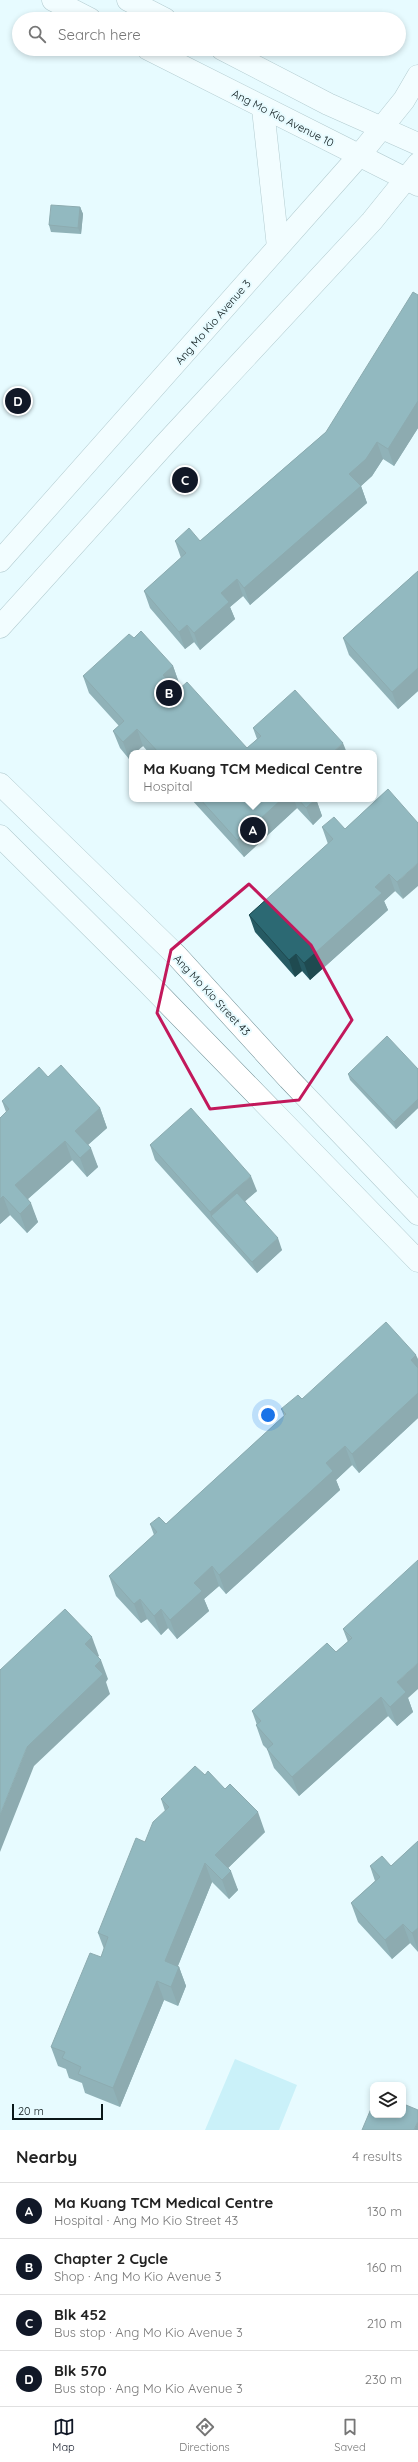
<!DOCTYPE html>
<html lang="en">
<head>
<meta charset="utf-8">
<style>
	:root { --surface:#fff; --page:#f2f2f2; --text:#222; --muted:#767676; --line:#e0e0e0; --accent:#111827 }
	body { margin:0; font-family:Quicksand,sans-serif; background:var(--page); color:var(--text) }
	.controls { position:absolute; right:12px; bottom:12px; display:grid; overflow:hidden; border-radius:8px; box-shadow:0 2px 6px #0003 }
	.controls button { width:36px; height:36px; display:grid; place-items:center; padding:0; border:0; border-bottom:1px solid var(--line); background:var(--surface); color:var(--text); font:20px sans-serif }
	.scale { position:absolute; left:12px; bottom:10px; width:91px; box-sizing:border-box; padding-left:4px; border:2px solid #0a1719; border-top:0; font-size:11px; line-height:14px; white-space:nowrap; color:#0a1719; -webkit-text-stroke:3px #e7fbff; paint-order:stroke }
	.you { position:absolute; left:268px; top:1415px; width:14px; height:14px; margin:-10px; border:3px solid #fff; border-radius:50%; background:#1a73e8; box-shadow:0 0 0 6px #1a73e833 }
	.badge { display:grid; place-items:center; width:26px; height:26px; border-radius:50%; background:var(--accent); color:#fff; font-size:13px; font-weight:700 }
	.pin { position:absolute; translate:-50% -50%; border:2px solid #fff; box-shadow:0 1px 4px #0006 }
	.popup { position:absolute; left:129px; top:750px; width:248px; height:52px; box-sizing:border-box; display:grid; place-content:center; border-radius:8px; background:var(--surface); filter:drop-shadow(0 1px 3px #0005); font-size:13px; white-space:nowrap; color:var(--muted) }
	.popup b { font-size:15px; color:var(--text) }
	.popup::after { content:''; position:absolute; left:50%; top:100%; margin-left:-8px; border:8px solid transparent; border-top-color:var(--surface) }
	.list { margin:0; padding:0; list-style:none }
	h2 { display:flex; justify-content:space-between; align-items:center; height:52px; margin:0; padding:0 16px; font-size:17px }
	h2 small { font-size:13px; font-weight:400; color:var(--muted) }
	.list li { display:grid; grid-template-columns:26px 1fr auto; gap:12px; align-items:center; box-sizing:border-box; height:56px; padding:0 16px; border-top:1px solid var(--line) }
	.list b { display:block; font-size:15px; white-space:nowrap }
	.list p { margin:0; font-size:13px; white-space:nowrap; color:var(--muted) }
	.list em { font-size:13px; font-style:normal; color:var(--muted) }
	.icon { flex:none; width:22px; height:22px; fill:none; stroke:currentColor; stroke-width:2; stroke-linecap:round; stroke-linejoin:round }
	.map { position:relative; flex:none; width:418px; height:2130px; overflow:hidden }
	.search { position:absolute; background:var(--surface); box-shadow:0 2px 6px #0003; left:12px; right:12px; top:12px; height:44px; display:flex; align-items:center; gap:10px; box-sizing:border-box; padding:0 14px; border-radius:22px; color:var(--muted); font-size:15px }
	.sheet { height:276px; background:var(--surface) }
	nav { display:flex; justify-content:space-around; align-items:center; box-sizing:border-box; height:56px; border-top:1px solid var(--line); background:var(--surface); font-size:11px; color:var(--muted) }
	nav a { display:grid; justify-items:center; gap:2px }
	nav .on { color:var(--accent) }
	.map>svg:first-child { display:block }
	.green { fill:#a6e5f1 }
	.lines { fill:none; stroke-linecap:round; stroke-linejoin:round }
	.street-casing { stroke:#729197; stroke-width:23 }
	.secondary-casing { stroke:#729197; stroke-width:23 }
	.primary-casing { stroke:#729197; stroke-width:23 }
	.street { stroke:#fff; stroke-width:22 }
	.secondary { stroke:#fff; stroke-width:22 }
	.primary { stroke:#fff; stroke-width:22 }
	.wall { fill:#265a63 }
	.shaded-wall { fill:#1f4a50 }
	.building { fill:#2c6973; stroke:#1f4a50 }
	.marked { fill:none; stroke:#c2185b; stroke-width:3; stroke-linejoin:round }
	.labels { text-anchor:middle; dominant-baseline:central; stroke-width:4; stroke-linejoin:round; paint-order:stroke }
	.street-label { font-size:11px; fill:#0a1719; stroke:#e7fbff }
</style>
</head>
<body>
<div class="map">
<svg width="418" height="2130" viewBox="0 0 418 2130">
	<rect width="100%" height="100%" fill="#e7fbff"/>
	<path class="green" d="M 235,2059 L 297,2085 L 279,2130 L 205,2130 Z"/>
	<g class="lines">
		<defs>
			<g id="street">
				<path d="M 0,784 L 177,956 L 289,1079 L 418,1214"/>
				<path d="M 0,836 L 147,982 L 418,1261"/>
			</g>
			<g id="secondary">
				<path d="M 53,0 L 90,19"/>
				<path d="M 128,0 L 165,19"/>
				<path d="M 148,49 L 418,185"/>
				<path d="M 222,49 L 328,104 L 418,144"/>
			</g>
			<g id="primary">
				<path d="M 263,109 L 278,247"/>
				<path d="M 0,561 L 358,157 L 404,100 L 418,76"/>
				<path d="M 0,627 L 165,444 L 372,221 L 418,164"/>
			</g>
		</defs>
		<use href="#street" class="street-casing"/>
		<use href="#secondary" class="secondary-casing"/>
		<use href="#primary" class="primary-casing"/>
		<use href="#street" class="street"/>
		<use href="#secondary" class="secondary"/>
		<use href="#primary" class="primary"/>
	</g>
	<g class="wall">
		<path d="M 80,207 L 83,214 L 81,234 L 51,232 L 49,225 Z"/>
		<path d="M 418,295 L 418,428 L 394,466 L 383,459 L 372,476 L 361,486 L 367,503 L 250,605 L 243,596 L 230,607 L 235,619 L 200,650 L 194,642 L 185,649 L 150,608 L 144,591 L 181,558 L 175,541 L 200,541 L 326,432 Z"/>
		<path d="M 418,571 L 418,691 L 398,709 L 349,655 L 343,638 Z"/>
		<path d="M 134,638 L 173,666 L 179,683 L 174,688 L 177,691 L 247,748 L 257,739 L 253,728 L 347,753 L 149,753 L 143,746 L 132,753 L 132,756 L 129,759 L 120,748 L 113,731 L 119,726 L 89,693 L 83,676 Z"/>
		<path d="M 388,789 L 403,899 L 395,891 L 384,901 L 388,910 L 310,980 L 302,971 L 295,977 L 255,932 L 249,915 L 328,844 L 322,827 L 345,829 Z"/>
		<path d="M 191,799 L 316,799 L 322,816 L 313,825 L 297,808 L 244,857 Z"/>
		<path d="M 418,1069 L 418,1108 L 396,1129 L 350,1080 L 348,1074 Z"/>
		<path d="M 48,1077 L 100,1108 L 107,1128 L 88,1145 L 98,1167 L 87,1177 L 72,1160 L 28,1199 L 38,1222 L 27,1233 L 10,1215 L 0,1224 L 6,1112 L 2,1101 Z"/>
		<path d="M 150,1145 L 257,1191 L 245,1201 L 282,1250 L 257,1273 L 155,1160 Z"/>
		<path d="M 418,1359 L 418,1418 L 359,1473 L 352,1465 L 336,1480 L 340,1490 L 226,1594 L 219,1586 L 204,1599 L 209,1611 L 177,1639 L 168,1628 L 161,1635 L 147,1619 L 141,1623 L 116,1596 L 109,1576 L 154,1535 L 150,1524 L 166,1524 L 284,1416 L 281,1409 L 302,1399 Z"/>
		<path d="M 343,1629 L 408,1698 L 413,1712 L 397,1726 L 388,1716 L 299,1796 L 274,1768 L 267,1749 L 263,1745 L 256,1725 L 257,1725 L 252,1711 L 336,1652 L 348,1642 Z"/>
		<path d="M 161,1799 L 265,1832 L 228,1868 L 238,1890 L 229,1899 L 212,1882 L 178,1966 L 179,1967 L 186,1986 L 178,2006 L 164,2000 L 120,2107 L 85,2093 L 82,2083 L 69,2078 L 66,2069 L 58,2066 L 51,2047 L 101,1957 L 104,1949 L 98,1933 L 145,1842 L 165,1811 Z"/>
		<path d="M 418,1841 L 418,1952 L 410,1943 L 392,1959 L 358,1922 L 351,1903 L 375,1881 L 370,1866 L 391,1866 Z"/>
	</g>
	<g class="shaded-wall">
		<path d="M 80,207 L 83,214 L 81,234 L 78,228 Z"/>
		<path d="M 418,401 L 418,428 L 394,466 L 388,449 Z"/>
		<path d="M 377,442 L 383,459 L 372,476 L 361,486 L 367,503 L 250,605 L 244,588 L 349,474 Z"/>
		<path d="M 237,579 L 243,596 L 230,607 L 235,619 L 200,650 L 194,633 L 221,593 Z"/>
		<path d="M 187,625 L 194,642 L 185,649 L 179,632 Z"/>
		<path d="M 173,666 L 179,683 L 169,692 L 163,675 Z"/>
		<path d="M 418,668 L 418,691 L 398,709 L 392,692 Z"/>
		<path d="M 137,729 L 143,746 L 135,753 L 132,753 L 132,756 L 129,759 L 123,742 Z"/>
		<path d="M 343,743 L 347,753 L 332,753 Z"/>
		<path d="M 282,799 L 294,799 L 297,808 L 244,857 L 237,840 Z"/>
		<path d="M 316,799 L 322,816 L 313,825 L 306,808 Z"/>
		<path d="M 418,863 L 418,886 L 403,899 L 397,882 Z"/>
		<path d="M 389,874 L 395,891 L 384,901 L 388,910 L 310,980 L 304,963 L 375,887 Z"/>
		<path d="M 296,954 L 302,971 L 295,977 L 289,960 Z"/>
		<path d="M 418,1099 L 418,1108 L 396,1129 L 394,1122 Z"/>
		<path d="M 100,1108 L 107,1128 L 82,1150 L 75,1131 Z"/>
		<path d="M 65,1141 L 72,1160 L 22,1204 L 15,1185 Z"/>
		<path d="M 91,1148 L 98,1167 L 87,1177 L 80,1158 Z"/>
		<path d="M 251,1176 L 257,1191 L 219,1224 L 211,1216 L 210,1212 Z"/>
		<path d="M 3,1196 L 10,1215 L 0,1224 L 0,1199 Z"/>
		<path d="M 31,1203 L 38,1222 L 27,1233 L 20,1214 Z"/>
		<path d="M 278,1238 L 282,1250 L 257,1273 L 252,1262 Z"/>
		<path d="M 416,1355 L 418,1359 L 418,1381 L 411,1360 Z"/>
		<path d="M 418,1393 L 418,1418 L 359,1473 L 352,1454 Z"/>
		<path d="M 345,1446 L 352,1465 L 336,1480 L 340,1490 L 226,1594 L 219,1575 L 326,1463 Z"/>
		<path d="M 212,1566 L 219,1586 L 204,1599 L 209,1611 L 177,1639 L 170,1620 L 194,1583 Z"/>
		<path d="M 140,1599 L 147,1619 L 141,1623 L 134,1604 Z"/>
		<path d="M 161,1609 L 168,1628 L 161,1635 L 154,1616 Z"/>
		<path d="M 92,1637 L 99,1656 L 92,1663 L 85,1644 Z"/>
		<path d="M 101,1660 L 108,1679 L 106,1682 L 110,1694 L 34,1766 L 0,1852 L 0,1815 L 27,1747 L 95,1666 Z"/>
		<path d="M 418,1663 L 418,1689 L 408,1698 L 413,1712 L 397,1726 L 390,1707 L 397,1682 Z"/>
		<path d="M 381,1697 L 388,1716 L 299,1796 L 292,1777 Z"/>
		<path d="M 258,1812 L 265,1832 L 222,1874 L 215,1855 Z"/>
		<path d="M 205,1863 L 212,1882 L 172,1980 L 165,1961 Z"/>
		<path d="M 231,1871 L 238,1890 L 229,1899 L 222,1880 Z"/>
		<path d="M 403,1924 L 410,1943 L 392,1959 L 385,1940 Z"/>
		<path d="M 418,1928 L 418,1951 L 412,1933 Z"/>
		<path d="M 179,1967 L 186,1986 L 178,2006 L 171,1987 Z"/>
		<path d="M 157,1981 L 164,2000 L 120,2107 L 113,2088 Z"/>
		<path d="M 418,2121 L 418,2130 L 414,2130 Z"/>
	</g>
	<g class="building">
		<path d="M 51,205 L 80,207 L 78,228 L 49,225 Z"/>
		<path d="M 413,292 L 418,295 L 418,401 L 388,449 L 377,442 L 366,459 L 349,474 L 361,486 L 244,588 L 237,579 L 221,593 L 229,602 L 194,633 L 187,625 L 179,632 L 144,591 L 186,553 L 175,541 L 189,528 L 200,541 L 326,432 Z"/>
		<path d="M 418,571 L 418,668 L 392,692 L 343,638 Z"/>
		<path d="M 141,631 L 173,666 L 163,675 L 177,691 L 187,682 L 247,748 L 261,736 L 253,728 L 295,690 L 343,743 L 332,753 L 159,753 L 137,729 L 123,742 L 113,731 L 124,721 L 83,676 L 129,634 L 134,638 Z"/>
		<path d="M 388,789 L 418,823 L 418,863 L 397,882 L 389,874 L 375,887 L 382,893 L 304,963 L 296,954 L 289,960 L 249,915 L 333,839 L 322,827 L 334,817 L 345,829 Z"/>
		<path d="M 200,799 L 282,799 L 237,840 Z"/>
		<path d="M 298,799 L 316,799 L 306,808 Z"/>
		<path d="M 387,1036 L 418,1069 L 418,1099 L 394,1122 L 348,1074 Z"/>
		<path d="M 61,1065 L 100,1108 L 75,1131 L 91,1148 L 80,1158 L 65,1141 L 15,1185 L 31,1203 L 20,1214 L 3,1196 L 0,1199 L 0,1118 L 9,1109 L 2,1101 L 39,1067 L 48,1077 Z"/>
		<path d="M 191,1108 L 251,1176 L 210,1212 L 150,1145 Z"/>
		<path d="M 237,1193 L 278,1238 L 252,1262 L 211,1216 Z"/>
		<path d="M 386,1322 L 416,1355 L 411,1360 L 418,1368 L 418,1393 L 352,1454 L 345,1446 L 326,1463 L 333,1471 L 219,1575 L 212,1566 L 194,1583 L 202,1591 L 170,1620 L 161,1609 L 154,1616 L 140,1599 L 134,1604 L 109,1576 L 157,1532 L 150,1524 L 159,1517 L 166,1524 L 286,1414 L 281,1409 L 298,1395 L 302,1399 Z"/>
		<path d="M 418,1560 L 418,1663 L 397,1682 L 406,1692 L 390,1707 L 381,1697 L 292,1777 L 267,1749 L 273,1744 L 256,1725 L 261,1721 L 252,1711 L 327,1643 L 336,1652 L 352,1638 L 343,1629 Z"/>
		<path d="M 65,1609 L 92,1637 L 85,1644 L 101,1660 L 95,1666 L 103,1674 L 27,1747 L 0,1815 L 0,1670 Z"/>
		<path d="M 195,1766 L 205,1775 L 208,1771 L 225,1789 L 230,1784 L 258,1812 L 215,1855 L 231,1871 L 222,1880 L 205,1863 L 165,1961 L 179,1967 L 171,1987 L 157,1981 L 113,2088 L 78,2074 L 81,2067 L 62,2058 L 65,2052 L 51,2047 L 90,1953 L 101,1957 L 108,1937 L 98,1933 L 136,1838 L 145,1842 L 153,1822 L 169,1807 L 161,1799 Z"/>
		<path d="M 418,1841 L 418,1928 L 412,1933 L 403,1924 L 385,1940 L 351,1903 L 380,1877 L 370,1866 L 382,1856 L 391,1866 Z"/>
		<path d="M 373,2104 L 373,2115 L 403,2115 L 403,2111 L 406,2105 L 418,2110 L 418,2121 L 414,2130 L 362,2130 Z"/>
	</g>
	<path d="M0 0H418V2130H0ZM 249,884 L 311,945 L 352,1020 L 299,1100 L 210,1109 L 157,1013 L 171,950 Z" fill="#e7fbff" fill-opacity=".55" fill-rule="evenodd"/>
	<path class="marked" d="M 249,884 L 311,945 L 352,1020 L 299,1100 L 210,1109 L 157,1013 L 171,950 Z"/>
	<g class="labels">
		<g class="street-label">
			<text transform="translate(283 118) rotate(27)">Ang Mo Kio Avenue 10</text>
			<text transform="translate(213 322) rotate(-49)">Ang Mo Kio Avenue 3</text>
			<text transform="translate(212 995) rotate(47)">Ang Mo Kio Street 43</text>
		</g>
	</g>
</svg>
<div class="controls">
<button><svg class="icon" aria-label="layers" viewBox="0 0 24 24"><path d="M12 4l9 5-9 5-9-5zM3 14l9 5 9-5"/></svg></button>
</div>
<div class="scale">20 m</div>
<div class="you"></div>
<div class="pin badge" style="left:253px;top:830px">A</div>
<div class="popup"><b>Ma Kuang TCM Medical Centre</b>Hospital</div>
<div class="pin badge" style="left:169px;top:693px">B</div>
<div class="pin badge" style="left:185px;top:480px">C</div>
<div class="pin badge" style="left:18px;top:401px">D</div>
<div class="search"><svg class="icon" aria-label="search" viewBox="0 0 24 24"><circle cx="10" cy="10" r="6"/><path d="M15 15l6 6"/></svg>Search here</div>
</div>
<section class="sheet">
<h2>Nearby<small>4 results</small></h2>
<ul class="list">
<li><span class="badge">A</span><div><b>Ma Kuang TCM Medical Centre</b><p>Hospital · Ang Mo Kio Street 43</p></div><em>130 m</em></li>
<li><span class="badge">B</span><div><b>Chapter 2 Cycle</b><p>Shop · Ang Mo Kio Avenue 3</p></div><em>160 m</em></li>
<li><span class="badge">C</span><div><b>Blk 452</b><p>Bus stop · Ang Mo Kio Avenue 3</p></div><em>210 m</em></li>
<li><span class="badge">D</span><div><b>Blk 570</b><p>Bus stop · Ang Mo Kio Avenue 3</p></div><em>230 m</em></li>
</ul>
</section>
<nav>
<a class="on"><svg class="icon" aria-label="map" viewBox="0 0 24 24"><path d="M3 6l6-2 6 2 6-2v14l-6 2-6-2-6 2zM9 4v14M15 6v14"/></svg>Map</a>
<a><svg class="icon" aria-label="directions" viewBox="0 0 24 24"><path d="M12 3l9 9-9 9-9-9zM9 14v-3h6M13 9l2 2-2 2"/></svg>Directions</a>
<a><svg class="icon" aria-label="saved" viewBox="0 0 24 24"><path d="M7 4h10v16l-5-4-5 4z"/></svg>Saved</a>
</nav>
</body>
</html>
